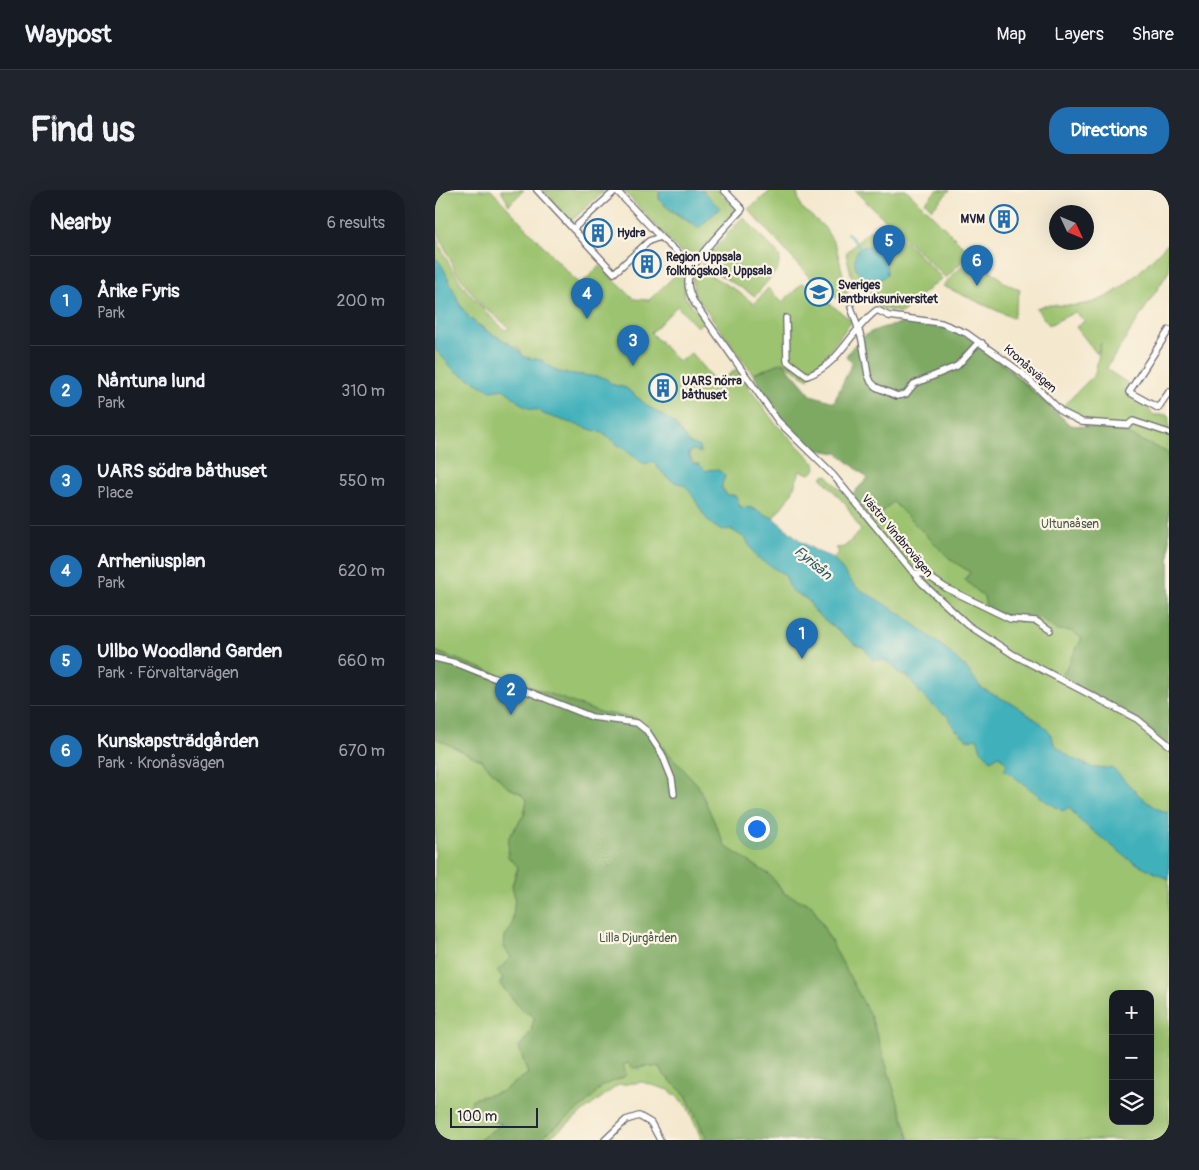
<!DOCTYPE html>
<html lang="en">
<head>
<meta charset="utf-8">
<style>
	:root { --surface:#171b24; --page:#20242c; --text:#f1f3f6; --muted:#9ea1a6; --line:#363941; --accent:#1f6fb2 }
	body { margin:0; font-family:Pangolin,sans-serif; background:var(--page); color:var(--text) }
	.controls { position:absolute; right:15px; bottom:15px; display:grid; overflow:hidden; border-radius:10px; box-shadow:0 5px 20px #0002 }
	.controls button { width:45px; height:45px; display:grid; place-items:center; padding:0; border:0; border-bottom:1px solid var(--line); background:var(--surface); color:var(--text); font:25px sans-serif }
	.compass { position:absolute; left:614px; top:15px; width:45px; height:45px; border-radius:50%; background:var(--surface); box-shadow:0 5px 20px #0002; rotate:134deg }
	.scale { position:absolute; left:15px; bottom:12px; width:88px; box-sizing:border-box; padding-left:5px; border:2px solid #22223b; border-top:0; font-size:14px; line-height:18px; white-space:nowrap; color:#22223b; -webkit-text-stroke:4px #fcf5e5; paint-order:stroke }
	.you { position:absolute; left:321px; top:638px; width:18px; height:18px; margin:-12px; border:4px solid #fff; border-radius:50%; background:#1a73e8; box-shadow:0 0 0 8px #1a73e833 }
	.badge { display:grid; place-items:center; width:32px; height:32px; border-radius:50%; background:var(--accent); color:#fff; font-size:16px; font-weight:700 }
	.pin { position:absolute; translate:-50% -41px; filter:drop-shadow(0 1px 2px #0008) }
	.pin::after { content:''; position:absolute; top:26px; width:18px; height:15px; background:inherit; clip-path:polygon(0 0,100% 0,50% 100%) }
	.list { margin:0; padding:0; list-style:none }
	h2 { display:flex; justify-content:space-between; align-items:center; height:65px; margin:0; padding:0 20px; font-size:21px }
	h2 small { font-size:16px; font-weight:400; color:var(--muted) }
	.list li { display:grid; grid-template-columns:32px 1fr auto; gap:15px; align-items:center; box-sizing:border-box; height:90px; padding:0 20px; border-top:1px solid var(--line) }
	.list b { display:block; font-size:19px; white-space:nowrap }
	.list p { margin:0; font-size:16px; white-space:nowrap; color:var(--muted) }
	.list em { font-size:16px; font-style:normal; color:var(--muted) }
	.icon { flex:none; width:28px; height:28px; fill:none; stroke:currentColor; stroke-width:2; stroke-linecap:round; stroke-linejoin:round }
	.map { position:relative; flex:none; width:734px; height:950px; overflow:hidden; border-radius:20px }
	header { display:flex; align-items:center; gap:30px; box-sizing:border-box; height:70px; padding:0 25px; background:var(--surface); border-bottom:1px solid var(--line) }
	header strong { font-size:24px }
	nav { display:flex; gap:28px; margin-inline-start:auto; font-size:18px }
	.intro { display:flex; align-items:center; justify-content:space-between; box-sizing:border-box; height:120px; padding:0 30px }
	h1 { margin:0; font-size:35px }
	.button { padding:12px 22px; border-radius:20px; background:var(--accent); color:#fff; font-size:18px; font-weight:700 }
	main { display:flex; gap:30px; padding:0 30px }
	aside { flex:1; background:var(--surface); border-radius:20px; box-shadow:0 5px 20px #0002 }
	.map>svg:first-child { display:block }
	.green { fill:#9cc36f; stroke:#5f7255; fill-rule:evenodd }
	.forest { fill:#7da962; stroke:#50664e }
	.water { fill:#40b0bb; stroke:#31697b }
	.lines { fill:none; stroke-linecap:round; stroke-linejoin:round }
	.stream { stroke:#40b0bb; stroke-width:2 }
	.minor-casing { stroke:#6c676e; stroke-width:8 }
	.minor { stroke:#fff; stroke-width:5.5 }
	.labels { text-anchor:middle; dominant-baseline:central; stroke-width:4.5; stroke-linejoin:round; paint-order:stroke }
	.poi-label { font-size:12px; font-weight:bold; fill:#22223b; stroke:#fcf5e5; text-anchor:start }
	.street-label { font-size:12px; fill:#22223b; stroke:#fcf5e5 }
	.park-label { font-size:12px; fill:#4d5a4d; stroke:#fcf5e5 }
	.water-label { font-size:14px; font-style:italic; fill:#2e5b6e; stroke:#fcf5e5 }
</style>
</head>
<body>
<header>
<strong>Waypost</strong>
<nav><a>Map</a><a>Layers</a><a>Share</a></nav>
</header>
<div class="intro"><h1>Find us</h1><a class="button">Directions</a></div>
<main>
<aside>
<h2>Nearby<small>6 results</small></h2>
<ul class="list">
<li><span class="badge">1</span><div><b>Årike Fyris</b><p>Park</p></div><em>200 m</em></li>
<li><span class="badge">2</span><div><b>Nåntuna lund</b><p>Park</p></div><em>310 m</em></li>
<li><span class="badge">3</span><div><b>UARS södra båthuset</b><p>Place</p></div><em>550 m</em></li>
<li><span class="badge">4</span><div><b>Arrheniusplan</b><p>Park</p></div><em>620 m</em></li>
<li><span class="badge">5</span><div><b>Ullbo Woodland Garden</b><p>Park · Förvaltarvägen</p></div><em>660 m</em></li>
<li><span class="badge">6</span><div><b>Kunskapsträdgården</b><p>Park · Kronåsvägen</p></div><em>670 m</em></li>
</ul>
</aside>
<div class="map">
<svg width="734" height="950" viewBox="0 0 734 950">
	<rect width="100%" height="100%" fill="#fcf5e5"/>
	<filter id="ink" filterUnits="userSpaceOnUse"><feTurbulence type="fractalNoise" baseFrequency=".02" numOctaves="2"/><feDisplacementMap in="SourceGraphic" scale="10" xChannelSelector="R" yChannelSelector="G"/><feConvolveMatrix kernelMatrix="1 2 1 2 8 2 1 2 1" color-interpolation-filters="sRGB"/></filter>
	<filter id="wash" filterUnits="userSpaceOnUse"><feTurbulence type="fractalNoise" baseFrequency=".0096" numOctaves="4" result="noise"/><feDisplacementMap in="SourceGraphic" scale="20" xChannelSelector="R" yChannelSelector="G"/><feGaussianBlur stdDeviation="1.12" result="paint"/><feColorMatrix in="noise" values="0 0 0 0 0 0 0 0 0 0 0 0 0 0 0 0 0 1.4 0 .05"/><feComposite in="paint" operator="in"/></filter>
	<g filter="url(#wash)">
		<rect width="100%" height="100%" fill="#f4e8ce"/>
		<g class="green">
			<path d="M 0,0 L 56,0 L 145,95 L 164,76 L 199,109 L 214,110 L 248,78 L 251,81 L 249,105 L 269,131 L 262,137 L 242,116 L 216,143 L 244,172 L 256,163 L 281,193 L 301,180 L 339,232 L 380,273 L 381,279 L 375,284 L 365,281 L 356,305 L 338,328 L 316,318 L 305,317 L 299,305 L 292,305 L 276,279 L 271,281 C 259,274 252,269 255,254 L 238,232 L 214,217 L 191,198 L 123,182 L 106,170 L 89,167 L 83,158 L 71,154 L 34,128 L 21,109 L 0,67 L 0,44 C 18,88 36,109 70,140 L 75,138 L 46,115 L 21,82 L 0,36 Z"/>
			<path d="M 66,0 L 89,0 L 74,15 Z"/>
			<path d="M 107,0 L 170,0 L 136,31 Z"/>
			<path d="M 188,0 L 224,0 L 224,9 L 232,18 L 263,38 L 284,18 L 267,0 L 283,0 L 299,17 L 299,23 L 263,64 L 248,61 L 246,63 Z"/>
			<path d="M 337,0 L 361,0 L 366,17 L 389,37 L 401,56 L 413,106 L 404,110 L 376,89 L 313,19 Z"/>
			<path d="M 472,0 L 535,63 L 511,88 L 420,1 Z"/>
			<path d="M 502,0 L 515,0 L 497,19 L 490,12 Z"/>
			<path d="M 308,27 L 345,66 L 343,79 L 320,106 L 266,74 Z"/>
			<path d="M 455,37 L 507,88 C 492,99 480,112 466,123 L 442,117 L 443,108 L 417,88 L 411,63 L 435,40 L 443,48 Z"/>
			<path d="M 734,52 L 734,81 L 671,179 L 694,194 L 692,205 L 707,213 L 719,225 L 734,225 L 734,950 L 280,950 L 100,607 L 72,597 L 85,603 L 92,610 L 89,625 L 74,647 L 83,677 L 77,695 L 80,707 L 77,738 L 70,746 L 69,757 L 76,767 L 65,794 L 87,820 L 99,827 L 96,842 L 84,857 L 93,884 L 66,902 L 37,909 L 35,922 L 67,934 L 44,950 L 0,950 L 0,123 L 195,237 L 376,389 L 404,362 L 401,358 L 409,357 L 426,341 L 411,315 L 386,287 L 392,285 L 435,333 L 563,168 L 635,235 L 652,237 L 627,217 L 660,184 L 666,153 L 662,164 L 641,137 L 650,131 L 640,122 L 614,135 L 601,118 C 618,112 626,117 643,115 C 682,112 708,77 734,52 ZM 678,804 L 715,804 L 715,931 L 678,931 Z"/>
			<path d="M 538,64 L 569,92 L 585,100 L 578,128 L 508,96 Z"/>
			<path d="M 261,77 L 301,100 L 319,114 L 333,98 L 347,112 L 368,93 L 417,131 L 373,189 L 348,172 L 318,184 L 260,105 L 257,88 Z"/>
			<path d="M 193,873 L 204,879 L 211,876 L 225,878 L 229,885 L 251,905 L 272,950 L 267,950 L 252,916 L 239,904 L 234,900 L 207,892 L 183,895 L 111,950 L 103,950 L 152,913 L 167,896 L 189,887 L 188,875 Z"/>
		</g>
		<g class="forest">
			<path d="M 474,133 L 505,135 L 541,151 L 635,235 L 687,242 L 734,263 L 734,555 L 702,529 L 626,488 L 647,448 L 636,441 L 621,440 L 604,427 L 601,431 L 584,431 L 551,417 L 549,407 L 530,390 L 535,382 L 516,370 L 458,312 L 437,331 L 415,306 L 433,288 L 402,263 L 378,259 L 341,224 L 318,184 L 348,172 L 376,205 L 399,212 L 417,173 L 411,166 C 429,139 445,137 474,133 Z"/>
			<path d="M 0,461 L 163,522 L 201,528 L 263,595 L 290,656 L 335,685 L 350,704 L 377,715 L 436,827 L 475,950 L 272,950 L 251,905 L 229,885 L 225,878 L 211,876 L 198,878 L 193,873 L 188,875 L 191,884 L 189,887 L 167,896 L 152,913 L 103,950 L 44,950 L 67,934 L 34,922 L 37,909 L 66,902 L 93,884 L 84,857 L 96,842 L 99,827 L 87,820 L 65,794 L 68,788 L 62,781 L 76,767 L 69,757 L 70,746 L 77,737 L 80,707 L 77,696 L 83,677 L 73,667 L 74,647 L 89,625 L 92,610 L 85,603 L 72,597 L 47,571 L 0,548 Z"/>
		</g>
		<g class="water">
			<path d="M 225,0 L 267,0 L 285,18 L 264,38 C 257,33 225,14 224,8 C 224,6 225,3 225,0 Z"/>
			<path d="M 436,56 L 447,60 L 451,65 L 452,84 C 437,103 408,79 425,57 Z"/>
			<path d="M 0,67 C 14,80 19,111 34,127 C 49,144 76,149 89,167 L 106,170 L 123,182 L 171,188 L 176,194 L 191,198 L 214,217 L 238,232 L 255,254 L 263,256 L 266,263 L 257,259 L 256,262 L 253,263 L 257,273 L 264,274 L 271,281 C 280,278 284,279 290,286 L 286,298 L 292,305 L 301,306 L 305,317 L 316,318 L 338,328 L 367,352 L 383,362 L 398,368 L 421,397 L 466,424 L 511,459 L 533,480 L 546,498 L 580,515 L 607,534 L 615,543 L 620,555 L 636,568 L 659,578 L 677,578 C 693,592 712,619 734,623 L 734,690 L 695,670 L 644,630 L 634,617 L 628,621 L 611,611 L 569,579 L 572,574 L 564,565 L 556,570 L 546,560 L 542,548 L 533,550 L 518,537 L 514,527 C 496,516 484,504 473,486 L 463,484 C 459,472 450,469 438,470 L 428,457 L 423,456 L 381,423 L 373,410 L 356,400 L 350,385 L 322,368 L 310,348 L 295,339 C 271,345 264,309 250,296 C 246,293 240,293 236,290 C 229,286 224,278 219,273 L 209,274 L 167,243 L 108,224 L 104,220 C 86,220 81,207 68,199 L 56,201 L 19,180 L 0,159 Z"/>
		</g>
		<g class="lines">
			<path class="stream" d="M 412,43 L 425,57"/>
		</g>
	</g>
	<g filter="url(#ink)">
		<g class="lines">
			<defs>
				<g id="minor">
					<path d="M 102,0 L 179,83 L 214,51 L 225,47"/>
					<path d="M 181,0 L 225,47 L 258,76"/>
					<path d="M 289,0 L 307,19 C 293,35 254,72 253,92 C 253,100 256,107 260,114 L 343,231 L 398,285 L 487,393 L 533,435 L 579,465 L 702,529 L 734,555"/>
					<path d="M 138,39 L 181,0"/>
					<path d="M 416,117 L 427,150 L 433,185 L 436,192 L 441,197 L 462,206 L 471,204 L 479,194 L 522,176 L 542,154 L 547,153"/>
					<path d="M 351,128 L 352,171 L 372,186 C 405,175 416,139 442,120 L 454,126 L 506,133 L 531,143 L 587,183 L 627,222 L 647,232 L 693,235 L 698,231 L 734,243"/>
					<path d="M 734,140 L 694,202 L 723,218 L 734,202"/>
					<path d="M 479,383 L 490,384 L 511,398 L 575,429 L 601,431 L 615,440"/>
					<path d="M 0,468 L 21,473 L 157,527 L 202,533 L 212,541 L 227,564 L 237,589 L 239,604"/>
					<path d="M 170,950 L 191,930 L 204,926 L 216,933 L 225,950"/>
				</g>
			</defs>
			<use href="#minor" class="minor-casing"/>
			<use href="#minor" class="minor"/>
		</g>
	</g>
	<defs>
		<symbol id="building-ring" viewBox="-11 -11 22 22"><circle r="9.5" fill="#fcf5e5" stroke="#1f6fb2" stroke-width="1.5"/><path d="M-4-6H4V6H1V3H-1V6H-4ZM-2.5-4.3h1.7v1.8h-1.7ZM.8-4.3h1.7v1.8H.8ZM-2.5-1h1.7V.8h-1.7ZM.8-1h1.7V.8H.8Z" fill="#1f6fb2"/></symbol>
		<symbol id="university-ring" viewBox="-11 -11 22 22"><circle r="9.5" fill="#fcf5e5" stroke="#1f6fb2" stroke-width="1.5"/><path d="M0-5L7-2L0 1L-7-2ZM-4 1L0 2.5L4 1V4Q0 6-4 4Z" fill="#1f6fb2"/></symbol>
	</defs>
	<g fill-rule="evenodd">
		<use href="#building-ring" x="553" y="13" width="32" height="32"/>
		<use href="#building-ring" x="147" y="27" width="32" height="32"/>
		<use href="#building-ring" x="196" y="58" width="32" height="32"/>
		<use href="#university-ring" x="368" y="86" width="32" height="32"/>
		<use href="#building-ring" x="212" y="182" width="32" height="32"/>
	</g>
	<g class="labels">
		<g class="poi-label">
			<text x="550" y="29" text-anchor="end">MVM</text>
			<text x="182" y="43">Hydra</text>
			<text x="231" y="67">Region Uppsala<tspan x="231" dy="14">folkhögskola, Uppsala</tspan></text>
			<text x="403" y="95">Sveriges<tspan x="403" dy="14">lantbruksuniversitet</tspan></text>
			<text x="247" y="191">UARS nörra<tspan x="247" dy="14">båthuset</tspan></text>
		</g>
		<g class="street-label">
			<text transform="translate(595 179) rotate(41)">Kronåsvägen</text>
			<text transform="translate(462 346) rotate(50)">Västra Vindbrovägen</text>
		</g>
		<g class="park-label">
			<text x="635" y="334">Ultunaåsen</text>
			<text x="203" y="748">Lilla Djurgården</text>
		</g>
		<g class="water-label">
			<text transform="translate(378 373) rotate(40)">Fyrisån</text>
		</g>
	</g>
</svg>
<div class="controls">
<button>+</button>
<button>−</button>
<button><svg class="icon" aria-label="layers" viewBox="0 0 24 24"><path d="M12 4l9 5-9 5-9-5zM3 14l9 5 9-5"/></svg></button>
</div>
<svg class="compass" viewBox="-18 -18 36 36"><path d="M0-13l5 13h-10z" fill="#e53935"/><path d="M0 13l5-13h-10z" fill="#9ea1a6"/></svg>
<div class="scale">100 m</div>
<div class="you"></div>
<div class="pin badge" style="left:367px;top:469px">1</div>
<div class="pin badge" style="left:76px;top:525px">2</div>
<div class="pin badge" style="left:198px;top:176px">3</div>
<div class="pin badge" style="left:152px;top:129px">4</div>
<div class="pin badge" style="left:454px;top:76px">5</div>
<div class="pin badge" style="left:542px;top:96px">6</div>
</div>
</main>
</body>
</html>
